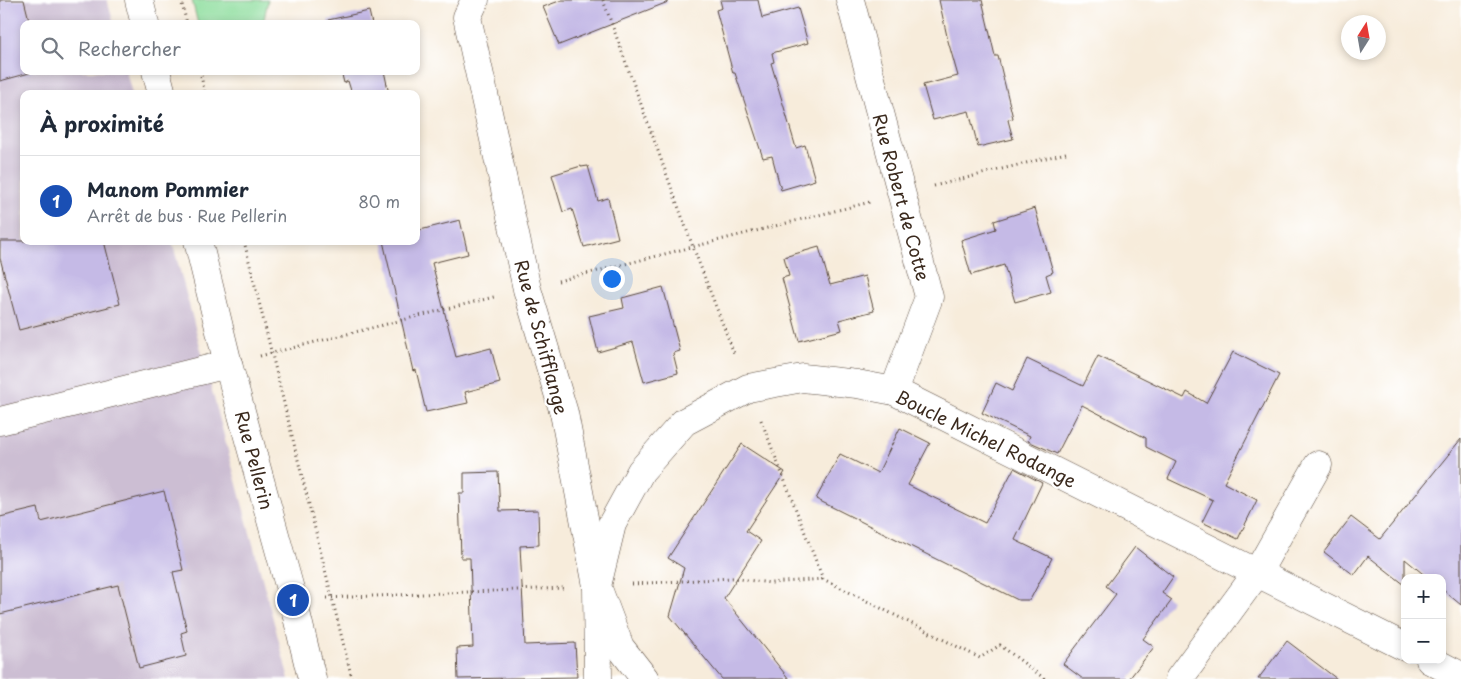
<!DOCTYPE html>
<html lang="fr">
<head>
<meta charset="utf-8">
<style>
	:root { --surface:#fff; --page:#f6f6f7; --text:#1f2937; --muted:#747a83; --line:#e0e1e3; --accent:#b5179e }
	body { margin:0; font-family:"Playpen Sans",sans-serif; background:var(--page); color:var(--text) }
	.controls { position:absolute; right:15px; bottom:15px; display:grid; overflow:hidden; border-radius:10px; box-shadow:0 2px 8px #0003 }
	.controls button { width:45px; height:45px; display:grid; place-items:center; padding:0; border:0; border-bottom:1px solid var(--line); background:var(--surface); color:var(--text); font:25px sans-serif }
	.compass { position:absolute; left:1341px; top:15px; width:45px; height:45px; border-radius:50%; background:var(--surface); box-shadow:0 2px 8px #0003; rotate:11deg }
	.you { position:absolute; left:611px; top:278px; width:18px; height:18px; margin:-12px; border:4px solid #fff; border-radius:50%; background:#1a73e8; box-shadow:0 0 0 8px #1a73e833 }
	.badge { display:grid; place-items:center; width:32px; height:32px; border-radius:50%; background:var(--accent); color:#fff; font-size:16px; font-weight:700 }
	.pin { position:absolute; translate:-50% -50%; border:2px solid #fff; box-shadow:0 1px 5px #0006 }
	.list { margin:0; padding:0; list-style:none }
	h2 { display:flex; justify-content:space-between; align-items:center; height:65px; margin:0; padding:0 20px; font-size:21px }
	h2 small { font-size:16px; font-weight:400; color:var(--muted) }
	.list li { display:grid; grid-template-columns:32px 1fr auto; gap:15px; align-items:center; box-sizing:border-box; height:90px; padding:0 20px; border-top:1px solid var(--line) }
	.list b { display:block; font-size:19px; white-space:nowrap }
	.list p { margin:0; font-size:16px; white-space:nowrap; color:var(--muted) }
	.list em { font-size:16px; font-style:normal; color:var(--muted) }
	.icon { flex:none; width:28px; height:28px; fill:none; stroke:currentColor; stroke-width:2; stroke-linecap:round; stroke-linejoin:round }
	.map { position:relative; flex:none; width:1461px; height:679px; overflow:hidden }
	.search { position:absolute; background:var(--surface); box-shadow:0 2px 8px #0003; left:20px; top:20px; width:400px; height:55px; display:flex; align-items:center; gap:12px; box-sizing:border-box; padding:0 18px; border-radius:10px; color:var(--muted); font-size:19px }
	.panel { position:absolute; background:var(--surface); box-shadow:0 2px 8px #0003; left:20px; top:90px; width:400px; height:155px; border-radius:10px }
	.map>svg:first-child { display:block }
	.industrial { fill:#ccbed3 }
	.green { fill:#8cdd9c; stroke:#64845d }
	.building { fill:#c5bae6 }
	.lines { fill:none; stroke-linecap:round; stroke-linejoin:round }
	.minor-casing { stroke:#57473a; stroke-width:29 }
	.path { stroke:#57473a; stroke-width:3; stroke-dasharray:1 4; stroke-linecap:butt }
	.minor { stroke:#fff; stroke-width:28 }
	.labels { text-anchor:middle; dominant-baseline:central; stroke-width:4.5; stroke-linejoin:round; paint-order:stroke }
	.street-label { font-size:18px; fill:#3b2a1e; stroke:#fff }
</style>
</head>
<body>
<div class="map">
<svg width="1461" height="679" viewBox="0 0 1461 679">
	<rect width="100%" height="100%" fill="#fff"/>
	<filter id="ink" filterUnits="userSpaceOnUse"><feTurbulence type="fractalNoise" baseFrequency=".02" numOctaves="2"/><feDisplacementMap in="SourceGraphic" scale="10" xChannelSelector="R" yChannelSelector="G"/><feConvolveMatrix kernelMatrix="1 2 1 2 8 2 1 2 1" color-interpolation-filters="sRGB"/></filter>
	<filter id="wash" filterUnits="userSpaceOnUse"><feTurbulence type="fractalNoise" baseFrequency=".0096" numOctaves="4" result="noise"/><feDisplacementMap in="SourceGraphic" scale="20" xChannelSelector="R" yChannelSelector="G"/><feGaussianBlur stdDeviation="1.12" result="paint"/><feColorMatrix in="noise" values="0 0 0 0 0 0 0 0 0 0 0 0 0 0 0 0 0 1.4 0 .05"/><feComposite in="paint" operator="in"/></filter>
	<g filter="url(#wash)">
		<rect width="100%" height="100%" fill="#f7ecdb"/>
		<path class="industrial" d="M 0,0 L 107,0 L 114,24 L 24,24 L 24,71 L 126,71 L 132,94 L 24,94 L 24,241 L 172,241 L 289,679 L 0,679 Z"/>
		<path class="green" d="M 192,0 L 268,0 L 263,24 L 198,24 Z"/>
		<g id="blocks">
			<g class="building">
				<path d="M 0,0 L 24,0 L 30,24 L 24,24 L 24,71 L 37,71 L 0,81 Z"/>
				<path d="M 562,0 L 667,0 L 668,2 L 559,45 L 543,7 Z"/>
				<path d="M 720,0 L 758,0 L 762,18 L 798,8 L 808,43 L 772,53 L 774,62 L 771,63 L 796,148 L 805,145 L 815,180 L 781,190 L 772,156 L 763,158 L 735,73 L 733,73 L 716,10 L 722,8 Z"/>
				<path d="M 939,0 L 982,0 L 995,56 L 998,56 L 1013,118 L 1008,120 L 1013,139 L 978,147 L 969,111 L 933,120 L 923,85 L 958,76 L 948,41 Z"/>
				<path d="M 369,11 L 372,24 L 329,24 L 328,20 Z"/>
				<path d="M 341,71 L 384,71 L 389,94 L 352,94 L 348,81 L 344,83 Z"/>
				<path d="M 581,166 L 581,167 L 588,166 L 598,201 L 608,198 L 618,238 L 584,247 L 572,209 L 563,212 L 552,175 Z"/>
				<path d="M 1035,208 L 1053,272 L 1046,275 L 1051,292 L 1015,302 L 1004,265 L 971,275 L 961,240 L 996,229 L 994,221 Z"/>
				<path d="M 460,220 L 468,254 L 432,263 L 456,357 L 491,348 L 500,383 L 465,392 L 468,403 L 426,412 L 416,370 L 413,371 L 383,241 L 416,241 L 416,231 Z"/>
				<path d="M 0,241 L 104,241 L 120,304 L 19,330 L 0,258 Z"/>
				<path d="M 819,247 L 830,285 L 865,276 L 874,311 L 839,320 L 842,330 L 799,341 L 782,278 L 789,276 L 784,257 Z"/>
				<path d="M 663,287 L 680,351 L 673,353 L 678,373 L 644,382 L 633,342 L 598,352 L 589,316 L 624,308 L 622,298 Z"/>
				<path d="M 1233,352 L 1279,375 L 1224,483 L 1257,500 L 1238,539 L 1202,522 L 1213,500 L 1168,479 L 1176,462 L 1146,447 L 1146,438 L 1082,405 L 1057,454 L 1028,441 L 1030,436 L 982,413 L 996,383 L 1012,391 L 1027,359 L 1083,386 L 1098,356 L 1184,398 L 1187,392 L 1206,403 Z"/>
				<path d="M 900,428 L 930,443 L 908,485 L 985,523 L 1014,468 L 1042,483 L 1015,540 L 1052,558 L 1030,600 L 1018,600 L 816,499 L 840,454 L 878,473 Z"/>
				<path d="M 1461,439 L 1461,605 L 1442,589 L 1442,578 L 1428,578 L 1405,559 L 1405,585 L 1368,556 L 1354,575 L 1324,552 L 1351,517 L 1380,539 Z"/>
				<path d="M 742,444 L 785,472 L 746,531 L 761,541 L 724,598 L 789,679 L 722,679 L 670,616 L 684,568 L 668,558 Z"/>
				<path d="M 498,472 L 500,511 L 538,510 L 539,545 L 520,546 L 525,645 L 575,643 L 577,677 L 458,679 L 457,648 L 473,647 L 470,558 L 461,558 L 459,493 L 464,493 L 464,473 Z"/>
				<path d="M 164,491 L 183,570 L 173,572 L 187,631 L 181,633 L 186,656 L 139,668 L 118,585 L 0,614 L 0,517 L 38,508 L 41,522 Z"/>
				<path d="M 1135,547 L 1173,577 L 1162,593 L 1172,600 L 1143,639 L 1154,647 L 1129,679 L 1083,679 L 1063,664 L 1116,594 L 1106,586 Z"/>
				<path d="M 1287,641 L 1337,679 L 1258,679 Z"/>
			</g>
		</g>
	</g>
	<g filter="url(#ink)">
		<use href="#blocks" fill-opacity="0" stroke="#57473a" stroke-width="1"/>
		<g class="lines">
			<defs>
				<g id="minor">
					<path d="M 139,0 L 145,24"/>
					<path d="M 475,0 L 467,17 L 527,289 L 564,413 L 597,586 L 598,679"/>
					<path d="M 850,0 L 929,297 L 894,391"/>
					<path d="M 156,71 L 162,94"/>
					<path d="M 198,241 L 228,364 L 293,600 L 312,679"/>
					<path d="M 0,421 L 228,364"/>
					<path d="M 1430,660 L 1461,676"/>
					<path d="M 645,679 L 620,647 L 597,586 L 612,524 L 641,471 L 684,422 L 748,388 L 803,378 L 857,384 L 894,391 L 1405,647"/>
					<path d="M 1179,679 L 1257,573 L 1318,465"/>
				</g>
			</defs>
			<use href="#minor" class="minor-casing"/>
			<g class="path">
				<path d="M 181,0 L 187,24"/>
				<path d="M 603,0 L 693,247 L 735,356"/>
				<path d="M 200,71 L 205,94"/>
				<path d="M 934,186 L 1066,153"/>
				<path d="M 244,241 L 352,679"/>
				<path d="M 558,281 L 870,202"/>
				<path d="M 260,356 L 494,297"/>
				<path d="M 761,420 L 823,579 L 980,658 L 1000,645 L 1045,679"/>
				<path d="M 632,584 L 732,578 L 771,583 L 823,579"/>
				<path d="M 327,598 L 563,588"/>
			</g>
			<use href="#minor" class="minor"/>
		</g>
	</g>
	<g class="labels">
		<g class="street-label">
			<text transform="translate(902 197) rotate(75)">Rue Robert de Cotte</text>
			<text transform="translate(542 337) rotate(75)">Rue de Schifflange</text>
			<text transform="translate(986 438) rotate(26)">Boucle Michel Rodange</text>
			<text transform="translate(255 460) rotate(75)">Rue Pellerin</text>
		</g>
	</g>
</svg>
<div class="controls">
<button>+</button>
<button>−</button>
</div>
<svg class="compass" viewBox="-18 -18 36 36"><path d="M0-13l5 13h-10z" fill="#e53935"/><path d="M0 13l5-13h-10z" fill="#747a83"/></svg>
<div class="you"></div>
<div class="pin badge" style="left:293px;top:600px;background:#1a4fb4">1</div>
<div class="search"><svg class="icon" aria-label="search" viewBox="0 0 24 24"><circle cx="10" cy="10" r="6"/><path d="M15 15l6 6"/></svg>Rechercher</div>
<section class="panel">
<h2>À proximité<small></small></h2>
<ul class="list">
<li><span class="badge" style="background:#1a4fb4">1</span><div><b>Manom Pommier</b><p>Arrêt de bus · Rue Pellerin</p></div><em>80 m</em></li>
</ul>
</section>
</div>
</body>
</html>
